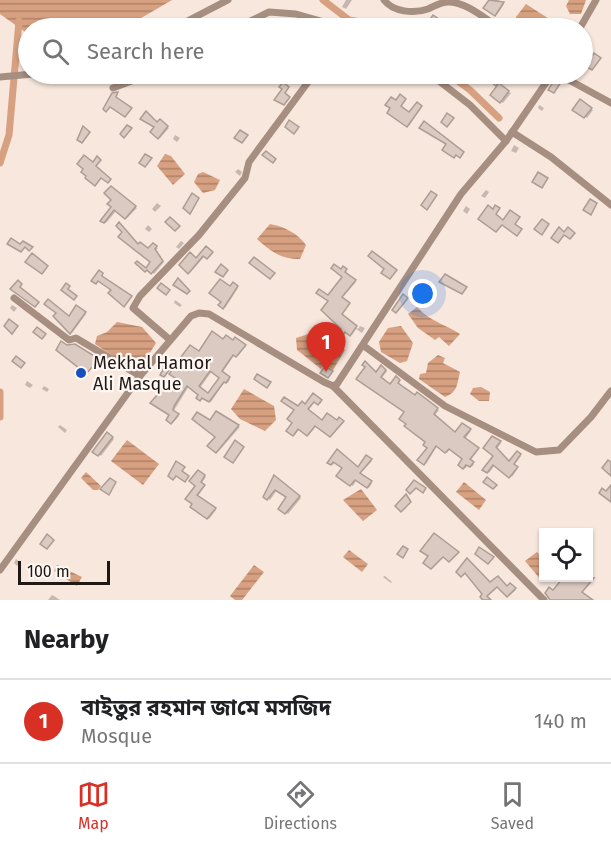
<!DOCTYPE html>
<html lang="en">
<head>
<meta charset="utf-8">
<style>
	:root { --surface:#fff; --page:#f6f6f6; --text:#202124; --muted:#757577; --line:#e0e0e0; --accent:#d93025 }
	body { margin:0; font-family:"Fira Sans","Noto Sans Bengali",sans-serif; background:var(--page); color:var(--text) }
	.controls { position:absolute; right:18px; bottom:18px; display:grid; overflow:hidden; border-radius:0px; box-shadow:0 2px 4px #0004 }
	.controls button { width:54px; height:54px; display:grid; place-items:center; padding:0; border:0; border-bottom:2px solid var(--line); background:var(--surface); color:var(--text); font:30px sans-serif }
	.scale { position:absolute; left:18px; bottom:15px; width:92px; box-sizing:border-box; padding-left:6px; border:3px solid #1e1915; border-top:0; font-size:16px; line-height:21px; white-space:nowrap; color:#1e1915; -webkit-text-stroke:4px #fef7f3; paint-order:stroke }
	.you { position:absolute; left:423px; top:294px; width:21px; height:21px; margin:-15px; border:4px solid #fff; border-radius:50%; background:#1a73e8; box-shadow:0 0 0 9px #1a73e833 }
	.badge { display:grid; place-items:center; width:39px; height:39px; border-radius:50%; background:var(--accent); color:#fff; font-size:20px; font-weight:700 }
	.pin { position:absolute; translate:-50% -50px; filter:drop-shadow(0 2px 3px #0008) }
	.pin::after { content:''; position:absolute; top:32px; width:21px; height:18px; background:inherit; clip-path:polygon(0 0,100% 0,50% 100%) }
	.list { margin:0; padding:0; list-style:none }
	h2 { display:flex; justify-content:space-between; align-items:center; height:78px; margin:0; padding:0 24px; font-size:26px }
	h2 small { font-size:20px; font-weight:400; color:var(--muted) }
	.list li { display:grid; grid-template-columns:39px 1fr auto; gap:18px; align-items:center; box-sizing:border-box; height:84px; padding:0 24px; border-top:2px solid var(--line) }
	.list b { display:block; font-size:22px; white-space:nowrap }
	.list p { margin:0; font-size:20px; white-space:nowrap; color:var(--muted) }
	.list em { font-size:20px; font-style:normal; color:var(--muted) }
	.icon { flex:none; width:33px; height:33px; fill:none; stroke:currentColor; stroke-width:2; stroke-linecap:round; stroke-linejoin:round }
	.map { position:relative; flex:none; width:611px; height:600px; overflow:hidden }
	.search { position:absolute; background:var(--surface); box-shadow:0 2px 4px #0004; left:18px; right:18px; top:18px; height:66px; display:flex; align-items:center; gap:15px; box-sizing:border-box; padding:0 21px; border-radius:33px; color:var(--muted); font-size:22px }
	.sheet { height:162px; background:var(--surface) }
	nav { display:flex; justify-content:space-around; align-items:center; box-sizing:border-box; height:84px; border-top:2px solid var(--line); background:var(--surface); font-size:16px; color:var(--muted) }
	nav a { display:grid; justify-items:center; gap:3px }
	nav .on { color:var(--accent) }
	.map>svg:first-child { display:block }
	.water { fill:url(#water-rules) }
	.shadow { fill:#0003; fill-rule:evenodd }
	.lines { fill:none; stroke-linecap:round; stroke-linejoin:round }
	.canal { stroke:#d7a080; stroke-width:7 }
	.building { fill:#dbcac1; stroke:#ac9c93; stroke-width:1.5; fill-rule:evenodd }
	.street { stroke:#a68e80; stroke-width:7 }
	.poi-dot { fill:#1650bc; stroke:#fef7f3; stroke-width:2 }
	.labels { text-anchor:middle; dominant-baseline:central; stroke-width:4.5; stroke-linejoin:round; paint-order:stroke }
	.poi-label { font-size:18px; fill:#1e1915; stroke:#fef7f3; text-anchor:start }
</style>
</head>
<body>
<div class="map">
<svg width="611" height="600" viewBox="0 0 611 600">
	<defs>
		<pattern id="water-rules" width="6" height="5" patternUnits="userSpaceOnUse" patternTransform="scale(1.5)"><rect width="6" height="5" fill="#d7a080"/><path d="M0 2.5h6" fill="none" stroke="#ae8268"/></pattern>
	</defs>
	<rect width="100%" height="100%" fill="#f8e7dd"/>
	<g class="water">
		<path d="M 0,0 L 172,0 L 124,28 L 28,28 L 28,34 L 0,14 Z"/>
		<path d="M 569,0 L 586,0 L 581,14 L 570,14 L 566,6 Z"/>
		<path d="M 526,4 L 554,22 L 555,28 L 515,28 L 516,17 Z"/>
		<path d="M 165,154 L 171,156 L 185,174 L 173,185 L 157,166 Z"/>
		<path d="M 203,172 L 220,180 L 215,190 L 203,193 L 194,182 L 198,174 Z"/>
		<path d="M 270,224 C 285,227 297,233 306,245 L 300,259 C 281,259 271,252 257,239 Z"/>
		<path d="M 417,307 C 428,320 446,325 460,334 L 449,346 L 439,337 L 435,340 L 418,328 L 408,314 Z"/>
		<path d="M 117,322 L 142,327 L 156,343 L 140,369 L 130,368 L 95,344 L 97,336 L 107,332 Z"/>
		<path d="M 401,326 L 413,343 L 407,361 L 400,363 L 381,352 L 379,342 L 388,328 Z"/>
		<path d="M 315,332 L 345,350 L 333,370 L 325,364 L 321,369 L 297,350 L 296,338 Z"/>
		<path d="M 438,355 L 445,358 L 443,363 L 460,372 C 457,384 458,392 445,397 L 419,379 L 420,374 L 426,373 L 428,363 Z"/>
		<path d="M 481,387 L 490,392 L 489,401 L 479,401 L 470,394 L 473,388 Z"/>
		<path d="M 244,389 L 274,406 L 276,420 L 265,431 L 240,419 L 231,409 Z"/>
		<path d="M 127,440 L 159,464 L 143,485 L 111,461 Z"/>
		<path d="M 86,472 L 101,486 L 98,490 L 93,490 L 81,478 Z"/>
		<path d="M 464,482 L 486,500 L 479,510 L 456,492 Z"/>
		<path d="M 361,489 L 377,510 L 363,521 L 343,500 Z"/>
		<path d="M 349,550 L 368,564 L 362,572 L 343,557 Z"/>
		<path d="M 537,552 L 543,558 L 544,578 L 547,578 L 541,580 L 525,561 Z"/>
		<path d="M 57,565 L 82,577 L 77,586 L 54,571 Z"/>
		<path d="M 254,565 L 264,572 L 242,600 L 235,600 L 230,596 Z"/>
	</g>
	<g class="shadow">
		<path d="M 346,0 L 352,0 L 346,9 L 342,7 Z"/>
		<path d="M 491,0 L 498,0 L 504,4 L 497,15 L 485,8 Z"/>
		<path d="M 420,23 L 421,24 L 426,28 L 417,28 Z"/>
		<path d="M 463,74 L 500,74 L 496,79 L 500,82 L 498,85 L 511,93 L 503,103 L 492,95 L 499,86 L 488,78 L 485,82 L 472,75 L 470,78 Z"/>
		<path d="M 400,96 L 406,100 L 401,107 L 410,113 L 417,104 L 422,107 L 409,126 L 389,112 Z"/>
		<path d="M 580,101 L 593,110 L 587,118 L 574,109 Z"/>
		<path d="M 539,105 L 544,108 L 542,111 L 538,108 Z"/>
		<path d="M 160,121 L 169,128 L 160,138 L 152,132 Z"/>
		<path d="M 175,135 L 180,138 L 177,142 L 173,139 Z"/>
		<path d="M 514,145 L 519,148 L 516,153 L 511,151 Z"/>
		<path d="M 238,169 L 242,172 L 240,176 L 235,172 Z"/>
		<path d="M 114,189 L 137,208 L 127,218 L 117,210 L 106,223 L 102,220 L 113,207 Z"/>
		<path d="M 486,190 L 489,192 L 485,198 L 481,196 Z"/>
		<path d="M 157,203 L 161,206 L 155,212 L 152,209 Z"/>
		<path d="M 466,206 L 470,209 L 467,214 L 463,211 Z"/>
		<path d="M 148,225 L 152,229 L 149,232 L 145,229 Z"/>
		<path d="M 181,241 L 184,243 L 179,249 L 176,247 Z"/>
		<path d="M 153,244 L 158,248 L 155,251 L 164,262 L 154,274 L 149,270 L 146,271 L 152,262 L 139,246 L 149,250 Z"/>
		<path d="M 206,247 L 213,253 L 209,258 L 205,256 L 190,273 L 181,265 L 196,259 Z"/>
		<path d="M 344,268 L 347,270 L 345,274 L 356,282 L 342,298 L 350,304 L 342,315 L 358,329 L 360,326 L 365,328 L 362,333 L 356,329 L 352,335 L 347,331 L 344,336 L 340,333 L 343,329 L 328,297 L 344,276 L 342,271 Z"/>
		<path d="M 233,284 L 238,288 L 225,308 L 220,305 Z"/>
		<path d="M 175,300 L 182,305 L 180,307 L 174,303 Z"/>
		<path d="M 12,305 L 17,308 L 14,312 L 10,308 Z"/>
		<path d="M 77,307 L 86,314 L 72,333 L 69,317 Z"/>
		<path d="M 235,339 L 246,346 L 238,356 L 235,354 L 222,373 L 230,379 L 228,383 L 225,381 L 211,402 L 204,397 L 202,400 L 198,398 L 201,394 L 189,386 L 173,412 L 179,416 L 173,423 L 168,419 L 171,415 L 172,390 L 180,380 L 179,373 L 199,353 L 224,341 L 233,342 ZM 212,371 L 221,378 L 208,395 L 200,388 Z"/>
		<path d="M 75,346 L 96,358 L 98,362 L 83,378 L 78,375 L 82,369 L 67,347 Z"/>
		<path d="M 381,367 L 387,371 L 381,379 L 390,385 L 396,378 L 400,381 L 398,385 L 439,410 L 434,416 L 456,434 L 463,425 L 471,431 L 465,439 L 479,449 L 470,461 L 474,464 L 472,467 L 468,464 L 465,469 L 460,465 L 465,459 L 451,448 L 447,453 L 437,446 L 426,464 L 420,460 L 430,448 L 428,442 L 376,374 Z"/>
		<path d="M 27,381 L 33,385 L 30,388 L 25,385 Z"/>
		<path d="M 44,386 L 49,389 L 47,392 L 42,389 Z"/>
		<path d="M 313,395 L 322,401 L 320,404 L 315,401 L 308,411 L 323,422 L 337,422 L 339,419 L 344,422 L 331,436 L 317,425 L 309,435 L 300,428 L 295,435 L 288,430 L 299,408 L 306,406 Z"/>
		<path d="M 217,413 L 240,427 L 218,452 L 210,446 L 217,436 L 210,422 Z"/>
		<path d="M 60,425 L 67,430 L 65,433 L 58,427 Z"/>
		<path d="M 107,434 L 114,439 L 101,456 L 94,451 Z"/>
		<path d="M 492,438 L 501,443 L 497,449 L 510,463 L 518,453 L 521,456 L 514,465 L 518,468 L 512,477 L 495,465 L 489,473 L 485,470 L 495,456 Z"/>
		<path d="M 337,451 L 358,469 L 367,457 L 372,461 L 360,474 L 372,483 L 369,488 L 357,479 L 353,486 L 338,476 L 344,468 L 335,462 L 333,465 L 329,462 Z"/>
		<path d="M 198,472 L 206,477 L 201,484 L 205,486 L 198,496 L 216,510 L 209,519 L 192,506 Z"/>
		<path d="M 275,477 L 301,498 L 288,514 L 280,508 L 288,497 L 277,490 L 270,500 L 265,497 Z"/>
		<path d="M 16,559 L 20,562 L 17,566 L 14,563 Z"/>
		<path d="M 467,560 L 490,584 L 508,588 L 511,586 L 516,590 L 509,596 L 499,586 L 487,597 L 489,600 L 481,600 L 484,594 L 467,572 L 463,576 L 458,572 Z"/>
		<path d="M 588,575 L 593,580 L 582,593 L 588,600 L 553,600 L 554,592 L 565,578 L 581,579 L 588,578 Z"/>
		<path d="M 385,576 L 392,582 L 391,583 L 383,577 Z"/>
		<path d="M 52,595 L 54,596 L 60,600 L 48,600 Z"/>
	</g>
	<g class="lines">
		<g class="canal">
			<path d="M 323,0 L 349,20 L 365,23 L 375,28"/>
			<path d="M 448,74 L 470,90 L 499,118"/>
			<path d="M 0,163 L 9,135 L 19,21"/>
			<path d="M 0,392 L 0,417"/>
		</g>
	</g>
	<g class="building">
		<path d="M 489,0 L 504,2 L 495,16 L 483,8 Z"/>
		<path d="M 433,15 L 442,21 L 436,28 L 427,24 Z"/>
		<path d="M 594,53 L 601,58 L 592,70 L 585,66 Z"/>
		<path d="M 468,74 L 499,74 L 496,78 L 500,81 L 496,86 L 486,78 L 483,83 Z"/>
		<path d="M 555,79 L 561,82 L 554,93 L 548,90 Z"/>
		<path d="M 283,82 L 289,87 L 285,93 L 290,97 L 284,105 L 274,100 L 282,89 L 279,87 Z"/>
		<path d="M 499,83 L 509,91 L 500,103 L 490,95 Z"/>
		<path d="M 118,92 L 116,97 L 132,108 L 125,117 L 110,107 L 106,112 L 103,109 L 112,93 Z"/>
		<path d="M 400,94 L 406,99 L 401,106 L 409,112 L 417,102 L 422,106 L 407,127 L 387,113 L 390,108 L 385,105 L 391,97 L 396,100 Z"/>
		<path d="M 580,99 L 592,108 L 584,118 L 572,110 Z"/>
		<path d="M 146,111 L 157,122 L 160,119 L 168,126 L 158,139 L 150,132 L 154,127 L 140,119 Z"/>
		<path d="M 447,113 L 454,118 L 447,127 L 441,122 Z"/>
		<path d="M 289,120 L 299,127 L 294,134 L 285,127 Z"/>
		<path d="M 424,121 L 464,152 L 460,158 L 456,155 L 454,158 L 442,150 L 446,144 L 419,128 Z"/>
		<path d="M 127,125 L 132,128 L 124,138 L 120,134 Z"/>
		<path d="M 83,126 L 90,132 L 82,143 L 77,140 Z"/>
		<path d="M 240,130 L 248,135 L 242,143 L 234,138 Z"/>
		<path d="M 266,151 L 276,159 L 273,163 L 262,155 Z"/>
		<path d="M 145,154 L 152,158 L 145,167 L 139,163 Z"/>
		<path d="M 84,155 L 93,162 L 97,156 L 101,160 L 96,166 L 111,179 L 108,183 L 101,178 L 95,186 L 85,178 L 86,176 L 81,172 L 83,169 L 77,164 Z"/>
		<path d="M 538,172 L 548,178 L 542,188 L 532,182 Z"/>
		<path d="M 111,186 L 136,206 L 125,219 L 114,210 L 104,223 L 100,221 L 111,207 L 107,204 L 111,200 L 104,193 Z"/>
		<path d="M 431,191 L 437,195 L 427,210 L 421,205 Z"/>
		<path d="M 192,193 L 199,198 L 190,214 L 183,208 Z"/>
		<path d="M 590,199 L 597,203 L 591,215 L 583,210 Z"/>
		<path d="M 488,205 L 493,209 L 495,205 L 500,208 L 496,214 L 503,220 L 510,210 L 520,217 L 515,224 L 522,229 L 517,236 L 502,225 L 496,232 L 478,219 Z"/>
		<path d="M 170,217 L 180,226 L 175,231 L 165,222 Z"/>
		<path d="M 542,219 L 549,224 L 542,235 L 534,229 Z"/>
		<path d="M 119,222 L 138,244 L 140,242 L 148,248 L 153,243 L 157,246 L 155,249 L 163,261 L 151,274 L 147,270 L 145,272 L 135,263 L 137,261 L 146,268 L 150,262 L 118,237 L 122,232 L 116,226 Z"/>
		<path d="M 559,227 L 564,232 L 568,227 L 575,233 L 570,239 L 564,235 L 558,243 L 551,238 Z"/>
		<path d="M 11,238 L 20,244 L 23,241 L 33,247 L 29,251 L 25,247 L 21,252 L 7,244 Z"/>
		<path d="M 206,246 L 213,252 L 207,259 L 203,256 L 188,274 L 179,265 L 190,252 L 196,258 Z"/>
		<path d="M 372,251 L 397,270 L 390,279 L 381,273 L 384,269 L 368,256 Z"/>
		<path d="M 32,253 L 48,266 L 42,274 L 25,262 Z"/>
		<path d="M 254,257 L 275,273 L 270,279 L 249,263 Z"/>
		<path d="M 221,264 L 228,270 L 223,277 L 215,272 Z"/>
		<path d="M 334,264 L 341,269 L 343,266 L 347,269 L 345,272 L 356,280 L 342,297 L 350,303 L 342,314 L 357,326 L 350,336 L 345,332 L 342,337 L 337,334 L 341,329 L 321,310 L 328,301 L 316,293 L 319,289 L 328,295 L 342,277 L 331,268 Z"/>
		<path d="M 99,270 L 103,273 L 102,276 L 132,296 L 124,307 L 108,293 L 111,290 L 98,281 L 96,284 L 91,281 Z"/>
		<path d="M 445,274 L 467,287 L 462,294 L 439,282 Z"/>
		<path d="M 178,278 L 190,291 L 187,294 L 173,285 Z"/>
		<path d="M 220,279 L 230,286 L 233,282 L 238,286 L 223,309 L 218,305 L 221,302 L 209,293 Z"/>
		<path d="M 18,280 L 22,284 L 20,287 L 39,302 L 35,307 L 10,289 Z"/>
		<path d="M 66,283 L 70,286 L 68,289 L 77,296 L 74,300 L 61,290 Z"/>
		<path d="M 161,283 L 170,290 L 166,295 L 157,288 Z"/>
		<path d="M 403,294 L 408,298 L 396,313 L 392,310 Z"/>
		<path d="M 48,299 L 69,316 L 76,305 L 86,312 L 70,334 L 53,316 L 56,313 L 44,304 Z"/>
		<path d="M 9,319 L 18,326 L 12,334 L 4,326 Z"/>
		<path d="M 37,327 L 46,334 L 42,339 L 33,332 Z"/>
		<path d="M 212,331 L 223,339 L 226,335 L 233,340 L 235,337 L 246,345 L 236,357 L 233,355 L 222,371 L 230,377 L 226,383 L 224,382 L 209,402 L 202,398 L 200,401 L 196,398 L 198,395 L 187,386 L 174,406 L 173,410 L 179,414 L 171,424 L 166,420 L 169,415 L 150,403 L 166,385 L 172,388 L 178,380 L 169,374 L 174,367 L 179,371 L 185,362 L 180,358 L 190,345 L 199,351 ZM 210,371 L 219,378 L 208,393 L 199,386 Z"/>
		<path d="M 61,341 L 67,345 L 75,344 L 96,357 L 95,359 L 98,361 L 81,379 L 76,375 L 80,369 L 56,350 Z"/>
		<path d="M 16,356 L 25,363 L 21,368 L 12,361 Z"/>
		<path d="M 365,361 L 376,372 L 381,365 L 386,370 L 381,377 L 390,384 L 396,376 L 400,380 L 398,383 L 415,395 L 417,392 L 438,408 L 434,414 L 455,432 L 462,423 L 471,429 L 464,437 L 479,448 L 470,459 L 474,462 L 470,467 L 466,465 L 463,469 L 458,465 L 462,459 L 449,449 L 445,453 L 436,446 L 424,465 L 417,460 L 427,448 L 423,445 L 425,442 L 404,426 L 406,424 L 399,419 L 404,412 L 356,379 L 365,367 L 362,365 Z"/>
		<path d="M 160,362 L 170,369 L 164,377 L 160,375 L 163,370 L 157,366 Z"/>
		<path d="M 325,366 L 333,371 L 328,378 L 320,373 Z"/>
		<path d="M 257,374 L 271,382 L 267,388 L 254,379 Z"/>
		<path d="M 313,393 L 322,400 L 318,405 L 314,402 L 308,409 L 322,420 L 327,413 L 337,420 L 339,417 L 344,421 L 330,437 L 315,426 L 307,436 L 298,429 L 293,436 L 286,431 L 292,423 L 287,419 L 294,410 L 281,401 L 284,397 L 298,406 L 302,401 L 305,404 Z"/>
		<path d="M 216,411 L 239,425 L 216,453 L 207,446 L 215,437 L 192,419 L 197,412 L 210,420 Z"/>
		<path d="M 107,432 L 113,437 L 98,456 L 92,452 Z"/>
		<path d="M 492,436 L 501,441 L 496,447 L 509,461 L 517,451 L 521,454 L 514,464 L 518,467 L 509,478 L 493,465 L 487,473 L 482,470 L 493,456 L 483,448 Z"/>
		<path d="M 235,440 L 244,447 L 233,463 L 224,457 Z"/>
		<path d="M 337,449 L 358,467 L 366,455 L 372,459 L 360,473 L 372,481 L 367,488 L 355,480 L 350,486 L 336,476 L 342,468 L 333,462 L 331,465 L 327,463 Z"/>
		<path d="M 608,460 L 611,462 L 611,476 L 602,468 Z"/>
		<path d="M 176,461 L 185,467 L 182,471 L 189,476 L 185,482 L 176,476 L 173,480 L 168,476 Z"/>
		<path d="M 198,470 L 205,475 L 201,482 L 205,485 L 197,495 L 216,508 L 207,519 L 190,507 L 192,504 L 185,499 L 195,486 L 189,481 Z"/>
		<path d="M 274,475 L 300,496 L 285,514 L 278,509 L 286,497 L 275,490 L 267,500 L 263,497 Z"/>
		<path d="M 487,477 L 497,485 L 493,489 L 483,482 Z"/>
		<path d="M 110,478 L 116,482 L 109,495 L 100,489 Z"/>
		<path d="M 414,480 L 426,488 L 423,493 L 416,488 L 410,494 L 406,490 Z"/>
		<path d="M 611,485 L 611,502 L 599,493 L 602,488 L 606,491 Z"/>
		<path d="M 406,494 L 411,502 L 401,512 L 395,506 Z"/>
		<path d="M 434,533 L 459,552 L 449,562 L 443,557 L 431,569 L 423,563 L 428,556 L 420,551 Z"/>
		<path d="M 47,534 L 54,540 L 47,549 L 40,544 Z"/>
		<path d="M 403,546 L 408,549 L 403,558 L 397,554 Z"/>
		<path d="M 479,547 L 494,557 L 488,564 L 475,554 Z"/>
		<path d="M 467,558 L 490,582 L 498,576 L 507,586 L 510,583 L 516,588 L 507,597 L 497,587 L 487,596 L 491,600 L 483,600 L 480,597 L 482,594 L 465,573 L 461,577 L 456,572 Z"/>
		<path d="M 563,578 L 594,578 L 582,592 L 593,600 L 550,600 L 545,593 L 549,587 L 553,590 Z"/>
	</g>
	<g class="lines">
		<g class="street">
			<path d="M 384,0 C 393,12 414,14 428,9 C 435,6 442,1 450,2 C 468,3 485,19 500,28"/>
			<path d="M 174,28 L 228,0"/>
			<path d="M 236,28 L 269,12 L 296,14 L 342,27"/>
			<path d="M 580,28 L 596,0"/>
			<path d="M 430,74 L 470,105 L 506,141"/>
			<path d="M 558,74 L 611,103"/>
			<path d="M 0,77 L 33,74"/>
			<path d="M 113,88 L 150,74"/>
			<path d="M 512,132 L 551,157 L 611,205"/>
			<path d="M 14,298 L 69,340 L 76,338 L 140,376"/>
			<path d="M 169,339 L 133,308 L 140,296 L 199,235 L 245,178 L 249,162 L 314,74"/>
			<path d="M 364,346 L 445,406 L 536,452 L 559,450 L 591,417 L 611,391"/>
			<path d="M 333,386 L 544,600"/>
			<path d="M 0,570 L 140,376 L 191,316 L 199,313 L 209,314 L 324,382 L 333,386 L 337,384 L 461,194 L 506,141 L 552,74"/>
		</g>
	</g>
	<circle class="poi-dot" cx="81" cy="373" r="6"/>
	<g class="labels">
		<g class="poi-label">
			<text x="93" y="363">Mekhal Hamor<tspan x="93" dy="21">Ali Masque</tspan></text>
		</g>
	</g>
</svg>
<div class="controls">
<button><svg class="icon" aria-label="locate" viewBox="0 0 24 24"><circle cx="12" cy="12" r="6"/><path d="M12 2v4M12 18v4M2 12h4M18 12h4"/></svg></button>
</div>
<div class="scale">100 m</div>
<div class="you"></div>
<div class="pin badge" style="left:326px;top:372px">1</div>
<div class="search"><svg class="icon" aria-label="search" viewBox="0 0 24 24"><circle cx="10" cy="10" r="6"/><path d="M15 15l6 6"/></svg>Search here</div>
</div>
<section class="sheet">
<h2>Nearby<small></small></h2>
<ul class="list">
<li><span class="badge">1</span><div><b>বাইতুর রহমান জা‌মে মস‌জিদ</b><p>Mosque</p></div><em>140 m</em></li>
</ul>
</section>
<nav>
<a class="on"><svg class="icon" aria-label="map" viewBox="0 0 24 24"><path d="M3 6l6-2 6 2 6-2v14l-6 2-6-2-6 2zM9 4v14M15 6v14"/></svg>Map</a>
<a><svg class="icon" aria-label="directions" viewBox="0 0 24 24"><path d="M12 3l9 9-9 9-9-9zM9 14v-3h6M13 9l2 2-2 2"/></svg>Directions</a>
<a><svg class="icon" aria-label="saved" viewBox="0 0 24 24"><path d="M7 4h10v16l-5-4-5 4z"/></svg>Saved</a>
</nav>
</body>
</html>
